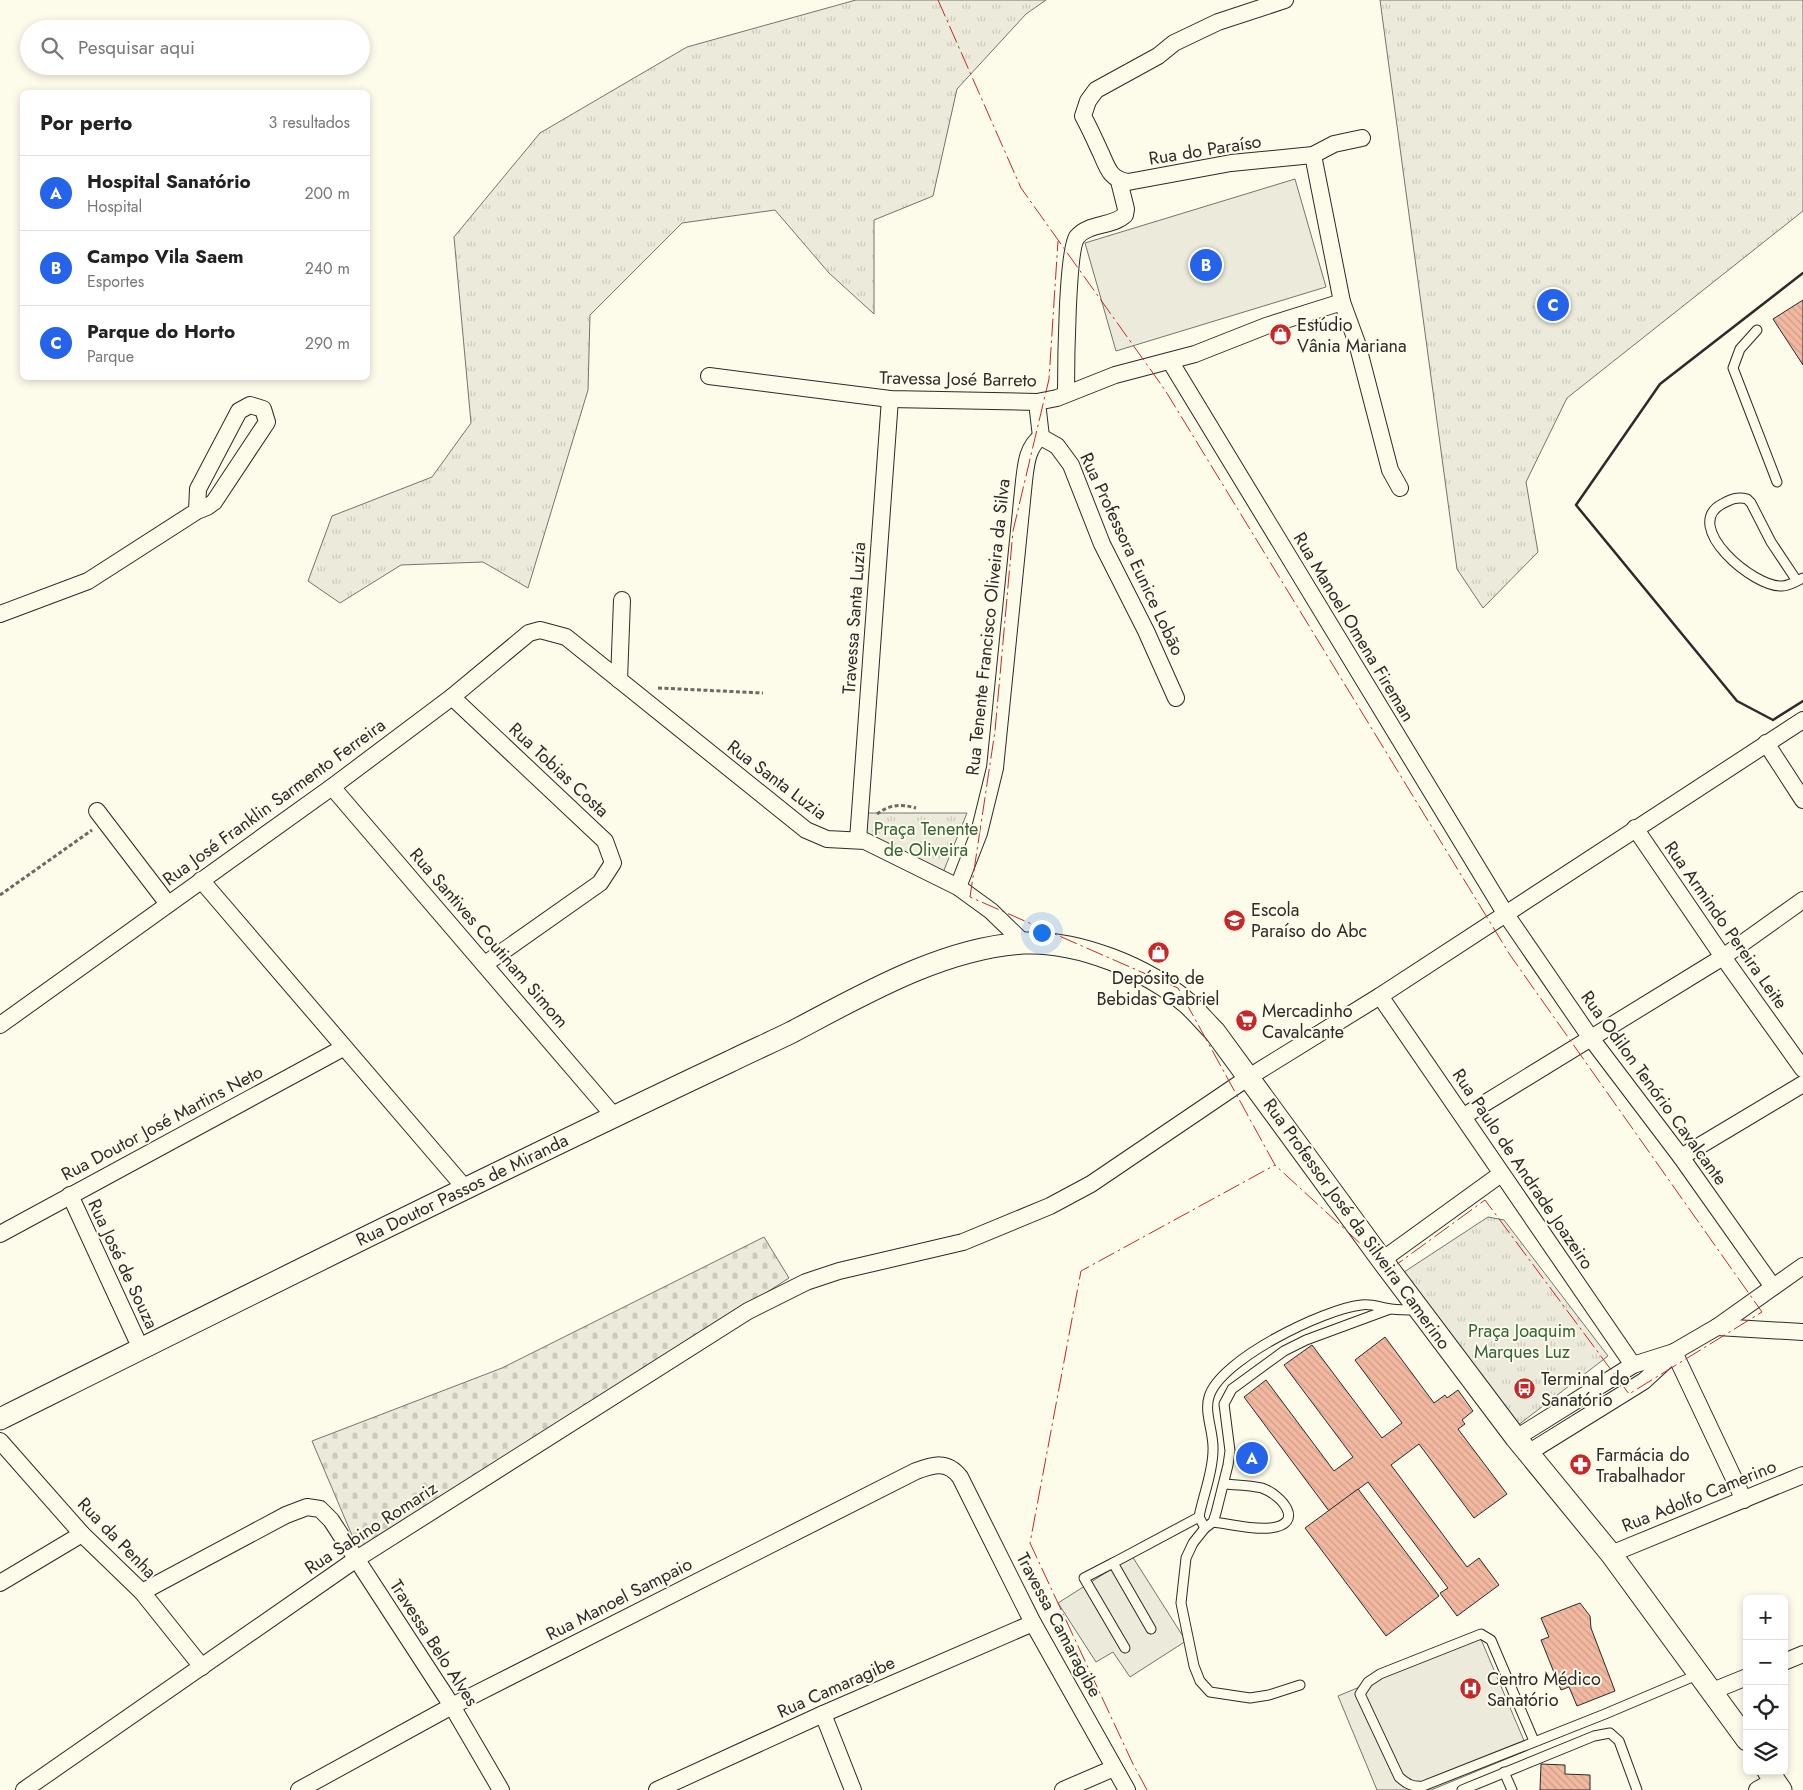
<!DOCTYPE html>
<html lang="pt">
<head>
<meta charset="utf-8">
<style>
	:root { --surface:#fff; --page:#f2f2f2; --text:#222; --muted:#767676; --line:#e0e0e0; --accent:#2563eb }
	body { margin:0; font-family:Jost,sans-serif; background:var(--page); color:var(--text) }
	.controls { position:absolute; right:15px; bottom:15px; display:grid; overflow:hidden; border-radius:8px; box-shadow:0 2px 8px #0003 }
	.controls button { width:45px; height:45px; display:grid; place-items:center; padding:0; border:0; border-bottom:1px solid var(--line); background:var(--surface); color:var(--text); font:25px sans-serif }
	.you { position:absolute; left:1041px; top:932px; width:18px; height:18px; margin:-12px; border:4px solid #fff; border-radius:50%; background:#1a73e8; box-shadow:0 0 0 8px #1a73e833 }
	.badge { display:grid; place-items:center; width:32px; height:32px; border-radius:50%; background:var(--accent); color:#fff; font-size:16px; font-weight:700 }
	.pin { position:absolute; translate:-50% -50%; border:2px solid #fff; box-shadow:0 1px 5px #0006 }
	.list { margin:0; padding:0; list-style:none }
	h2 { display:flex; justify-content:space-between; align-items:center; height:65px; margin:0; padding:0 20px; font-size:21px }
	h2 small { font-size:16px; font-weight:400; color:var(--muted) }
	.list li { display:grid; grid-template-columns:32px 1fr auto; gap:15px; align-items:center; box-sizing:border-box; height:75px; padding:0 20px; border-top:1px solid var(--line) }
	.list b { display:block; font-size:19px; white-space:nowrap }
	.list p { margin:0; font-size:16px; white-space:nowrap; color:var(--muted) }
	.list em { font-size:16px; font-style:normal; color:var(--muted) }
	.icon { flex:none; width:28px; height:28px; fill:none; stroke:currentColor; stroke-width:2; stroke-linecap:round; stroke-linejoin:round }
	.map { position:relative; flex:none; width:1803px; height:1790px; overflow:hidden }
	.search { position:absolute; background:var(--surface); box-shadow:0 2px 8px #0003; left:20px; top:20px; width:350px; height:55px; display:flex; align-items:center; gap:12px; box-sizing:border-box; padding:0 18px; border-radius:28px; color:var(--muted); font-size:19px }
	.panel { position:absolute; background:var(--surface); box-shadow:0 2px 8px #0003; left:20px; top:90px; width:350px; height:290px; border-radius:8px }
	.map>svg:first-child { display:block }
	.green { fill:#ecebdb; stroke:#74746e }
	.cemetery { fill:url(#cemetery-stones); stroke:#74746e }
	.park { fill:url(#park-tufts); stroke:#74746e }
	.parking { fill:#eceadb; stroke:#74746e }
	.building { fill:url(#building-back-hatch); stroke:#2b2b2b }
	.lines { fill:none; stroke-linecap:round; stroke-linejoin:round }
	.service-casing { stroke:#2b2b2b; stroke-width:11 }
	.minor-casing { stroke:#2b2b2b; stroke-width:18 }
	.tertiary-casing { stroke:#2b2b2b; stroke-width:23 }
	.path { stroke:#6a6964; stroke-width:3; stroke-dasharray:4 2.5; stroke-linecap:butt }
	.service { stroke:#fdfbea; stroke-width:9 }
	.minor { stroke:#fdfbea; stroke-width:16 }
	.tertiary { stroke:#fdfbea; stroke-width:21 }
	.wall { stroke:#2b2b2b; stroke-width:2.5 }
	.power { stroke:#c62828; stroke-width:1; stroke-dasharray:18 4 2.5 4; stroke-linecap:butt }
	.labels { text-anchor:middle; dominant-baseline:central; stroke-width:4; stroke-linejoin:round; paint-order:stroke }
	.street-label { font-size:18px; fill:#2b2b2b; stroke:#fdfbea }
	.poi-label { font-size:18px; fill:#2b2b2b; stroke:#fdfbea; text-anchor:start }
	.park-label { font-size:18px; fill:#34623c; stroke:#fdfbea }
</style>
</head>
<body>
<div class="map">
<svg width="1803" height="1790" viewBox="0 0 1803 1790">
	<defs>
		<pattern id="cemetery-stones" width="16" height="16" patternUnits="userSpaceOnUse" patternTransform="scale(1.25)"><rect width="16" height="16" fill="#ecebdb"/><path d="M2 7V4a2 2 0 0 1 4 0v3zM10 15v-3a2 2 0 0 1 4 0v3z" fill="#cbcabc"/></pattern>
		<pattern id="park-tufts" width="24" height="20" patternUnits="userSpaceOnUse" patternTransform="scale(1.25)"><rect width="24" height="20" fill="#ecebdb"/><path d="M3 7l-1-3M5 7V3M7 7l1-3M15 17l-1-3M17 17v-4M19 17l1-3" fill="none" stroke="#cbcabc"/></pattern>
		<pattern id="building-back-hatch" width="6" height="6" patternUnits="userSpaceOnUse" patternTransform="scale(1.25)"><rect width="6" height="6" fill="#f2b8a0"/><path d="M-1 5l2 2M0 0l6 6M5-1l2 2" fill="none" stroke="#d09e8a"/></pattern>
	</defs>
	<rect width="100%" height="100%" fill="#fdfbea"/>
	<path class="green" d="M 1295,179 L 1326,287 L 1116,351 L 1085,243 Z"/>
	<path class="cemetery" d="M 764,1237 L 789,1278 L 360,1554 L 312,1441 L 502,1368 Z"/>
	<g class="park">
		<path d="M 856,0 L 1046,0 L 1026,14 L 957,89 L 933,196 L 874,220 L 874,314 L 829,273 L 775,210 L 682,223 L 590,315 L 588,390 L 528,588 L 483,562 L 401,565 L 340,603 L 308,581 L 332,516 L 432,477 L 471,423 L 454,237 L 540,133 L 687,47 Z"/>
		<path d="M 1380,0 L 1803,0 L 1803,211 L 1567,398 L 1526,482 L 1538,552 L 1483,608 L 1457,569 Z"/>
		<path d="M 864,813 L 967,813 L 942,875 L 859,832 Z"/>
		<path d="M 1488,1217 L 1504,1220 L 1608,1356 L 1513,1429 L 1398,1276 Z"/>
	</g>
	<g class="parking">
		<path d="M 1132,1556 L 1186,1641 L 1130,1677 L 1113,1652 L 1096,1662 L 1058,1603 Z"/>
		<path d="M 1480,1637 L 1528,1750 L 1431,1790 L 1377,1790 L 1338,1696 Z"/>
	</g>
	<g class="building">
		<path d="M 1803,300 L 1803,365 L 1773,319 Z"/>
		<path d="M 1385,1337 L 1434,1403 L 1445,1395 L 1447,1398 L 1458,1390 L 1473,1411 L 1462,1420 L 1465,1424 L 1458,1429 L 1507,1494 L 1474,1518 L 1419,1444 L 1391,1465 L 1467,1567 L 1479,1558 L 1499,1585 L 1457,1616 L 1440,1593 L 1448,1588 L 1368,1482 L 1329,1511 L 1244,1397 L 1266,1380 L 1334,1471 L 1353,1457 L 1284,1365 L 1312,1345 L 1382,1438 L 1402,1423 L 1355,1360 Z"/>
		<path d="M 1358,1489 L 1439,1596 L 1386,1636 L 1305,1528 Z"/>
		<path d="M 1580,1603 L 1590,1616 L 1591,1628 L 1615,1691 L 1577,1706 L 1569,1687 L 1561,1690 L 1541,1640 L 1549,1637 L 1541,1618 Z"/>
		<path d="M 1541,1764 L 1565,1765 L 1565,1774 L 1590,1775 L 1590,1790 L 1540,1790 Z"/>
	</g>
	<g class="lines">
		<defs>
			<g id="service">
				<path d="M 1757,330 L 1740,349 L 1733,368 L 1777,482"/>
				<path d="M 1797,581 L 1771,542 L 1751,503 L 1747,499 C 1737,496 1730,500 1722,504 C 1681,526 1754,588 1782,586 C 1789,586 1797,581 1803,578"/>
				<path d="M 1213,1522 C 1231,1524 1252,1530 1270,1528 C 1306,1524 1282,1495 1262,1488 C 1250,1485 1236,1485 1224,1484"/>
				<path d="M 1205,1528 L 1199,1517 C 1203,1495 1213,1473 1213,1450 C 1214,1433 1204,1413 1209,1397 C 1219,1360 1324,1309 1361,1305 C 1372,1303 1381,1308 1391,1309 C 1400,1310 1409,1310 1418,1310"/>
				<path d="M 1113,1563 L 1084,1578 L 1125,1648"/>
				<path d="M 1151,1629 L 1113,1563 L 1199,1517"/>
				<path d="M 1300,1685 L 1269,1695 L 1250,1698 L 1210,1692 L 1200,1681 L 1194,1666 L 1181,1603 L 1186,1558 L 1193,1543 L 1205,1528 L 1213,1522 L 1216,1513 L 1228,1465 L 1230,1451 L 1224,1404 L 1232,1389 L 1284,1351 L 1306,1340 L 1390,1309"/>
				<path d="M 1534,1741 L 1491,1640 L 1481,1634 L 1380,1674 L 1368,1682 L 1360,1694 L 1399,1777 C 1407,1784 1412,1787 1423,1786 L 1605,1714 L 1697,1675"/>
				<path d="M 1504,1772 L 1512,1790"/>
				<path d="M 1462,1790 L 1594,1736 L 1610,1733 L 1619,1741 L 1637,1790"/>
			</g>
			<g id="minor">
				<path d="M 1285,0 L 1218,22 L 1174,43 L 1158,56 L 1096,90 L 1088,101 L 1083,116 C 1089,127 1094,138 1099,149 C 1107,165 1108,179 1128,182 L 1231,163 L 1313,155 L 1334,144 L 1362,138"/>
				<path d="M 1313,155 L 1342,302 L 1357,343 L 1390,470 L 1400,488"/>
				<path d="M 1170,361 L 1505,913 L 1590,1037 L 1681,1157 L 1773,1287"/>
				<path d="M 709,376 L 890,399 L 1037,402 L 1057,398 L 1115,375 L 1195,354 L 1266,326 L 1342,302"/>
				<path d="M 1066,393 C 1066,369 1067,250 1077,237 C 1088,223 1112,227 1125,215 L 1126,209 L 1119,181"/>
				<path d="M 1037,402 L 1041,437"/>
				<path d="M 1041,437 L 1057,446 L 1071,465 L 1102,544 L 1146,631 L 1176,698"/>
				<path d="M 0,614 L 88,581 L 197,511 L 207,507 L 214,502 L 267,422 L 263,409 L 250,405 L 239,411 L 198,489 L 197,511"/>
				<path d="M 619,680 L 622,600"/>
				<path d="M 452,697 L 605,841 L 613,863 L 600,883 L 485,964"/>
				<path d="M 1766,743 L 1803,800"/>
				<path d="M 332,787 L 614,1116"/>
				<path d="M 97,811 L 168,904"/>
				<path d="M 1635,828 L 1723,957 L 1803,1069"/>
				<path d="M 858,840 L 890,399"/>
				<path d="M 201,880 L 465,1188"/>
				<path d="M 958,887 L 979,833 L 995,768 L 1024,481 C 1026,465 1027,447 1041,437"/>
				<path d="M 1380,996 L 1633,1365"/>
				<path d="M 0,1025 L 332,787 L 452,697 L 529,633 L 540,630 L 566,637 L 806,830 L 827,839 L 865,841 L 958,887 L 991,911 L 1024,943"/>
				<path d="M 1464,1116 L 1723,957 L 1803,900"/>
				<path d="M 1681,1157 L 1803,1084"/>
				<path d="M 70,1195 L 141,1349"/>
				<path d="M 0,1234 L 343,1048"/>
				<path d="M 1382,1260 L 1501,1174"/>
				<path d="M 1717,1327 L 1803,1332"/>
				<path d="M 1674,1352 L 1744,1500"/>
				<path d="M 1516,1438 L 1633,1365 L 1674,1352 L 1717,1327 L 1803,1266"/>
				<path d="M 0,1441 L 82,1534 L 142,1592 L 202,1667"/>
				<path d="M 1528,1453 L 1644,1381 L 1671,1356"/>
				<path d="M 1611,1554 L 1803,1475"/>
				<path d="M 0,1583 L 82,1534"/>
				<path d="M 142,1592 L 286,1515 L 307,1507 L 320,1509 L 331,1520 L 452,1706 L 501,1790"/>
				<path d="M 1784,1662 L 1803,1654"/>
				<path d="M 1710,1692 L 1747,1677"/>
				<path d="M 823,1714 L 853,1790"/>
				<path d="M 24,1790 L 355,1560 L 748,1311 L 806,1282 L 839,1271 L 963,1242 L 1050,1206 L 1091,1184 L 1249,1077 L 1380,996 L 1803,720"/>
				<path d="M 299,1790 L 452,1706 L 916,1471 C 933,1465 947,1460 960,1477 L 1033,1623 L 1127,1790"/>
				<path d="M 657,1790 L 823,1714 L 1033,1623"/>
				<path d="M 1063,1790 L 1114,1768"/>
				<path d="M 1757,1790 L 1774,1780"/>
			</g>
			<g id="tertiary">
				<path d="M 0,1419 C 243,1298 485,1177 731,1061 C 751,1051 772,1042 792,1032 C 862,995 944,947 1025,943 C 1078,941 1146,968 1187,1003 C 1197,1012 1206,1023 1215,1032 L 1382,1260 L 1516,1438 L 1611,1554 L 1747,1740"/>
				<path d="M 1768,1771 L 1781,1790"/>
			</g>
		</defs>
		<use href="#service" class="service-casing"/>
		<use href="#minor" class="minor-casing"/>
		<use href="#tertiary" class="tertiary-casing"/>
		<g class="path">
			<path d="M 658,688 L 763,693"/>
			<path d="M 877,814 C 890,804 901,804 916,808"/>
			<path d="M 0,895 L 92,830"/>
		</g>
		<use href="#service" class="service"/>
		<use href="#minor" class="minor"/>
		<use href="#tertiary" class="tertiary"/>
		<path class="wall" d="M 1803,273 L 1660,384 L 1576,505 L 1737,701 L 1773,720 L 1803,701"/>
		<g class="power">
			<path d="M 938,0 L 1021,188 L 1165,390 L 1510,955 L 1762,1312 L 1629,1394 L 1485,1200 L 1389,1270 L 1275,1165 L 1178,988 L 970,897 L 995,731 L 1013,531 L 1049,379 L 1058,241"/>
			<path d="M 1147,1790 L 1133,1764 L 1030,1543 L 1081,1271 L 1275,1165"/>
		</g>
	</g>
	<defs>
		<symbol id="shop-disc" viewBox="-11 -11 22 22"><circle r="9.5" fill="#c62828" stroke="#fdfbea"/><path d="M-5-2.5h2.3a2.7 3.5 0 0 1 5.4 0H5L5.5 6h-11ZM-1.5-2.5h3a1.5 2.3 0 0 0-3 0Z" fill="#fff"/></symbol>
		<symbol id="school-disc" viewBox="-11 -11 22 22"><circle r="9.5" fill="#c62828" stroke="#fdfbea"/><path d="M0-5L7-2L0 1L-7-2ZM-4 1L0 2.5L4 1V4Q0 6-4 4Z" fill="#fff"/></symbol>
		<symbol id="supermarket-disc" viewBox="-11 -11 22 22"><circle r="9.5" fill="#c62828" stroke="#fdfbea"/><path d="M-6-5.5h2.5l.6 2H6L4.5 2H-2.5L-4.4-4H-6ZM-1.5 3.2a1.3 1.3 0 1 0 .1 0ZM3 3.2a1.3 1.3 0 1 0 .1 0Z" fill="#fff"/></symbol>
		<symbol id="bus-disc" viewBox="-11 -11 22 22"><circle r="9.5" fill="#c62828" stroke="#fdfbea"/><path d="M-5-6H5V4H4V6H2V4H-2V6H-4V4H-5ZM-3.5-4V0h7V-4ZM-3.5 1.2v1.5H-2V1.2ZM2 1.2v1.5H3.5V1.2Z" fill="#fff"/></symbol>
		<symbol id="pharmacy-disc" viewBox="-11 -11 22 22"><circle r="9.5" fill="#c62828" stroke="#fdfbea"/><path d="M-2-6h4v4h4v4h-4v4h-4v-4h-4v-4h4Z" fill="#fff"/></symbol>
		<symbol id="hospital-disc" viewBox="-11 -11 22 22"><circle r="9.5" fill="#c62828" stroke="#fdfbea"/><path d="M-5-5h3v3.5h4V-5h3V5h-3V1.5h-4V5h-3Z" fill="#fff"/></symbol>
	</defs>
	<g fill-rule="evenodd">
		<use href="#shop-disc" x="1268" y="322" width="25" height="25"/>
		<use href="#school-disc" x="1222" y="908" width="25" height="25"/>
		<use href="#shop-disc" x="1146" y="940" width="25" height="25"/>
		<use href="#supermarket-disc" x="1234" y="1008" width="25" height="25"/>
		<use href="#bus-disc" x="1512" y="1376" width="25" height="25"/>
		<use href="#pharmacy-disc" x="1568" y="1452" width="25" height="25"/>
		<use href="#hospital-disc" x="1458" y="1676" width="25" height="25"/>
	</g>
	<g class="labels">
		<g class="street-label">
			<text transform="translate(1205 150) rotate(-9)">Rua do Paraíso</text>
			<text transform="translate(958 379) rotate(1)">Travessa José Barreto</text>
			<text transform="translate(1132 554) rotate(65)">Rua Professora Eunice Lobão</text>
			<text transform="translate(854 618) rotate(-86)">Travessa Santa Luzia</text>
			<text transform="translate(988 627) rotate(-84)">Rua Tenente Francisco Oliveira da Silva</text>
			<text transform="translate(1354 627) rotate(59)">Rua Manoel Omena Fireman</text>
			<text transform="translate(559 770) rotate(43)">Rua Tobias Costa</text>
			<text transform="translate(777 780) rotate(37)">Rua Santa Luzia</text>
			<text transform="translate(274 802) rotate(-36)">Rua José Franklin Sarmento Ferreira</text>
			<text transform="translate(1726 925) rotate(55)">Rua Armindo Pereira Leite</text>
			<text transform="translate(489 938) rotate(49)">Rua Santives Coutinam Simom</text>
			<text transform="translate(1654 1088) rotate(54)">Rua Odilon Tenório Cavalcante</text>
			<text transform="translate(162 1123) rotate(-28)">Rua Doutor José Martins Neto</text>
			<text transform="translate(1523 1169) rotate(56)">Rua Paulo de Andrade Joazeiro</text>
			<text transform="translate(462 1190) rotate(-26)">Rua Doutor Passos de Miranda</text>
			<text transform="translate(1357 1224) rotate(54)">Rua Professor José da Silveira Camerino</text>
			<text transform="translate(123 1264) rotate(65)">Rua José de Souza</text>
			<text transform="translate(1699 1496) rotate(-22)">Rua Adolfo Camerino</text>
			<text transform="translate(371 1528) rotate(-33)">Rua Sabino Romariz</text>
			<text transform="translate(117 1538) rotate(46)">Rua da Penha</text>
			<text transform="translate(619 1599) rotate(-27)">Rua Manoel Sampaio</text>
			<text transform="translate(1059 1625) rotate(62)">Travessa Camaragibe</text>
			<text transform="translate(434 1643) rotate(57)">Travessa Belo Alves</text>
			<text transform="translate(836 1687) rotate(-24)">Rua Camaragibe</text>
		</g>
		<g class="poi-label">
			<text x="1297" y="325">Estúdio<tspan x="1297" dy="21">Vânia Mariana</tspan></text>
			<text x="1251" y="910">Escola<tspan x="1251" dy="21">Paraíso do Abc</tspan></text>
			<text x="1158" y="978" text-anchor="middle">Depósito de<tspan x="1158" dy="21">Bebidas Gabriel</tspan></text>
			<text x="1262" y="1011">Mercadinho<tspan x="1262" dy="21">Cavalcante</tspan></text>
			<text x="1541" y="1379">Terminal do<tspan x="1541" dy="21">Sanatório</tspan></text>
			<text x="1596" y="1455">Farmácia do<tspan x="1596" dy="21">Trabalhador</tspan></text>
			<text x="1487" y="1679">Centro Médico<tspan x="1487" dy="21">Sanatório</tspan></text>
		</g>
		<g class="park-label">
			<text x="926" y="829">Praça Tenente<tspan x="926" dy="21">de Oliveira</tspan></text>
			<text x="1522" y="1331">Praça Joaquim<tspan x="1522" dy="21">Marques Luz</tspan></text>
		</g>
	</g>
</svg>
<div class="controls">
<button>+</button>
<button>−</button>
<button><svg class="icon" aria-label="locate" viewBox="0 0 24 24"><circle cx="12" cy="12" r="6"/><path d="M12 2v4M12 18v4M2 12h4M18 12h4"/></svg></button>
<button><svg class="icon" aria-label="layers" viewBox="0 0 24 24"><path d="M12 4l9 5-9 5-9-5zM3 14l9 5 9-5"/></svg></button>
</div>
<div class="you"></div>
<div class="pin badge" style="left:1252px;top:1458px">A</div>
<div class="pin badge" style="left:1206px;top:265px">B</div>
<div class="pin badge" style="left:1553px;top:305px">C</div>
<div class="search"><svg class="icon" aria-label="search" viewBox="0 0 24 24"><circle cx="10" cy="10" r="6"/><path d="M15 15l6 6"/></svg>Pesquisar aqui</div>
<section class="panel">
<h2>Por perto<small>3 resultados</small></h2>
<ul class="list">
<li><span class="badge">A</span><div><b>Hospital Sanatório</b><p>Hospital</p></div><em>200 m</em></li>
<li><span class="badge">B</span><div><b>Campo Vila Saem</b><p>Esportes</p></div><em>240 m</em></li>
<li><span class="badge">C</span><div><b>Parque do Horto</b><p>Parque</p></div><em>290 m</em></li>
</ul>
</section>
</div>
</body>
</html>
